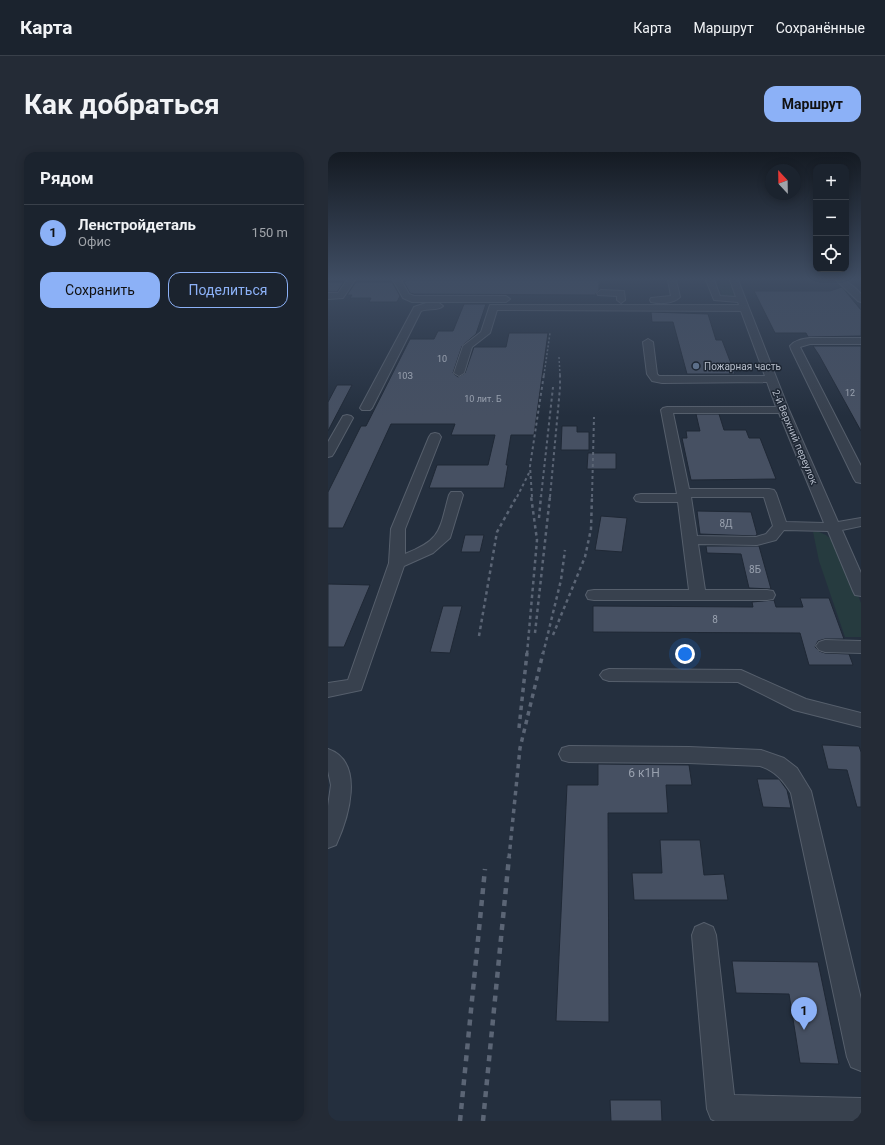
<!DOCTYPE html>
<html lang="ru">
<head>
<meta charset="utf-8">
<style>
	:root { --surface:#1b232e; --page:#242b36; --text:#f1f3f6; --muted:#a0a4aa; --line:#39404a; --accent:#8cb1f7 }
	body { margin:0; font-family:Roboto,sans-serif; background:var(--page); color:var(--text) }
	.controls { position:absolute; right:12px; top:12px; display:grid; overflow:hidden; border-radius:8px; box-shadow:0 2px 10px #0003 }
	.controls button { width:36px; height:36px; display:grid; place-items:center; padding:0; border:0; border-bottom:1px solid var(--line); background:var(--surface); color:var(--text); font:20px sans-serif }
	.compass { position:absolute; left:437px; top:12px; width:36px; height:36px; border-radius:50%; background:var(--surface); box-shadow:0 2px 10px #0003; rotate:338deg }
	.you { position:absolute; left:357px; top:502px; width:14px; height:14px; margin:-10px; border:3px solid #fff; border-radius:50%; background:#1a73e8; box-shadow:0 0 0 6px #1a73e833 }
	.badge { display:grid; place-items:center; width:26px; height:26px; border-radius:50%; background:var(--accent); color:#111; font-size:13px; font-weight:700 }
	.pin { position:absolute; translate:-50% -33px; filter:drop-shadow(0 1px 2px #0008) }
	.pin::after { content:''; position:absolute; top:21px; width:14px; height:12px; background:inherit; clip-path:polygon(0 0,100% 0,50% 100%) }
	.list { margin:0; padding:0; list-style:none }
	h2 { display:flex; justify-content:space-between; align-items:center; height:52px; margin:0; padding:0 16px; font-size:17px }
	h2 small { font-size:13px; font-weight:400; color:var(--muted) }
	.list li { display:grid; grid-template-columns:26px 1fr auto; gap:12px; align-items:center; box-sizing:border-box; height:56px; padding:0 16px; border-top:1px solid var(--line) }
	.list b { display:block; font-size:15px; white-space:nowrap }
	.list p { margin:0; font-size:13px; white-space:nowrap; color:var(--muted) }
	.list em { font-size:13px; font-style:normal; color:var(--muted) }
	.actions { display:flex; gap:8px; padding:12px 16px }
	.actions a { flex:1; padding:9px 0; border:1px solid var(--accent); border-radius:12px; text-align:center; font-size:14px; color:var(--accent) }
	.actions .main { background:var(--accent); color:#111 }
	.icon { flex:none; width:22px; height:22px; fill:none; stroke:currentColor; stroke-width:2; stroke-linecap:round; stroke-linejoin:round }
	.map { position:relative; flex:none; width:533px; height:969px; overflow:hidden; border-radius:12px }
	header { display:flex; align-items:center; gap:24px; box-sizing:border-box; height:56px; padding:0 20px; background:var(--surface); border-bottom:1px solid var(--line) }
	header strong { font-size:19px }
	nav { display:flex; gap:22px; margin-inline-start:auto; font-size:14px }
	.intro { display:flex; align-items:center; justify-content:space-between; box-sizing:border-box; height:96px; padding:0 24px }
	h1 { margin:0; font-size:28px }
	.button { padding:10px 18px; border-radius:12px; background:var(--accent); color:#111; font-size:14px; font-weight:700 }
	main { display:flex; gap:24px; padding:0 24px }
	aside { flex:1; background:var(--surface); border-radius:12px; box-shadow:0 2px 10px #0003 }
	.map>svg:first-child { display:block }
	.green { fill:#263b3f }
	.building { fill:#465062; stroke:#1f2835 }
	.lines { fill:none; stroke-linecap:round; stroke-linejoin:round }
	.minor-casing { stroke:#565f6c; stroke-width:2 }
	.minor { fill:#38414e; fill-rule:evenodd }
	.rail-far4 { stroke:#5b6575; stroke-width:1.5; stroke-dasharray:2 2; stroke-linecap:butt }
	.rail-far3 { stroke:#5b6575; stroke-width:2; stroke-dasharray:3 3; stroke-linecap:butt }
	.rail-far2 { stroke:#5b6575; stroke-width:2.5; stroke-dasharray:3.5 3.5; stroke-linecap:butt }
	.rail-far1 { stroke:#5b6575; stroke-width:3.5; stroke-dasharray:4.5 4.5; stroke-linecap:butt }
	.rail { stroke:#5b6575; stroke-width:4.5; stroke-dasharray:6 6; stroke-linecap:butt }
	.service-dot { fill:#5c6f8a; stroke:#1d2633; stroke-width:1.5 }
	.labels { text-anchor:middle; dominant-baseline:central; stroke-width:3; stroke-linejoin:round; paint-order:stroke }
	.far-number-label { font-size:9px; fill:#99a1af }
	.far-poi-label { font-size:10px; fill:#b5bcc9; stroke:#1d2633; text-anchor:start }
	.far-street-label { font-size:10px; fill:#b5bcc9; stroke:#1d2633 }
	.number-label { font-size:10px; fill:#99a1af }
	.near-number-label { font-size:12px; fill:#99a1af }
</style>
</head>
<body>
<header>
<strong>Карта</strong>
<nav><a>Карта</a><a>Маршрут</a><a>Сохранённые</a></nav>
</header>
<div class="intro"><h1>Как добраться</h1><a class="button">Маршрут</a></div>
<main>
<aside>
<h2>Рядом<small></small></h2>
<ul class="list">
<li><span class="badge">1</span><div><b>Ленстройдеталь</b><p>Офис</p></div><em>150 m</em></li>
</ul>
<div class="actions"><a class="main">Сохранить</a><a>Поделиться</a></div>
</aside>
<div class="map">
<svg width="533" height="969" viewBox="0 0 533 969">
	<rect width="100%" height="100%" fill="#242f3e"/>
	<g class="green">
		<path d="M 391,128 L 402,128 L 409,144 L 407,146 L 391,147 L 390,142 L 394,142 L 390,133 L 393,132 Z"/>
		<path d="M 485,380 L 491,380 L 498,383 L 510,393 L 533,451 L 533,485 L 517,485 L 491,409 Z"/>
	</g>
	<g class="building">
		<path d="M 80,128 L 271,128 L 271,138 L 268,141 L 268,143 L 86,142 L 82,141 L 76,130 Z"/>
		<path d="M 0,130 L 16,130 L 9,140 L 0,140 Z"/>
		<path d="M 28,130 L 64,130 L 72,144 L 69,150 L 41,150 L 43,146 L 22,146 L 24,143 L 19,143 Z"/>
		<path d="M 514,135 L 533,158 L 533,184 L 480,185 L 478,181 L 447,181 L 426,139 L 502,139 Z"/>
		<path d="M 136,152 L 158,152 L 148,182 L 134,194 L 125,221 L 130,225 L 137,221 L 146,195 L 178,195 L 181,181 L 220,181 L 206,283 L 183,283 L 178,313 L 180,313 L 176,336 L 101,336 L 109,313 L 160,313 L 167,283 L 123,283 L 127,272 L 63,272 L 15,376 L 0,376 L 0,340 L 33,274 L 38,274 L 82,187 L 106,187 L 110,179 L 125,179 Z"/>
		<path d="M 323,160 L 380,162 L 388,188 L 394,188 L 407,222 L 359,222 L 345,170 L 324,170 Z"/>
		<path d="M 485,194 L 533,194 L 533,279 L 491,203 Z"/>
		<path d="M 9,233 L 24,233 L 0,279 L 0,250 Z"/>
		<path d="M 368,262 L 391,262 L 396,278 L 418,278 L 421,286 L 432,286 L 448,327 L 363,328 L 354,286 L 359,286 L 358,279 L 372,279 Z"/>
		<path d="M 234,274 L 249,274 L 249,280 L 261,280 L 261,298 L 233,298 Z"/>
		<path d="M 260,301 L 288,301 L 288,317 L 259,317 Z"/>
		<path d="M 369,359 L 423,360 L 429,382 L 428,384 L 372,382 Z"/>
		<path d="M 273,364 L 299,366 L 294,400 L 267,398 Z"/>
		<path d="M 137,383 L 156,383 L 152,400 L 133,400 Z"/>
		<path d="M 378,394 L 431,394 L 443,437 L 421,436 L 413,402 L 379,401 Z"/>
		<path d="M 0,432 L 42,433 L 16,495 L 0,495 Z"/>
		<path d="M 472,446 L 501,446 L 516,487 L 497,487 L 490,489 L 487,495 L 491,499 L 497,501 L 521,502 L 525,513 L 481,513 L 472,481 L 265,480 L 265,454 L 425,455 L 424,450 L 446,448 L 448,455 L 475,455 Z"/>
		<path d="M 115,454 L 134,454 L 122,501 L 102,500 Z"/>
		<path d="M 494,593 L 531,594 L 533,600 L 533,655 L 529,655 L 519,618 L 500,617 Z"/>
		<path d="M 270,612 L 361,613 L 364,633 L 338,633 L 340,661 L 280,661 L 281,870 L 228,869 L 239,633 L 270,633 Z"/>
		<path d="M 429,627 L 451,627 L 459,638 L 463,656 L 435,655 Z"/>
		<path d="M 332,688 L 372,688 L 376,723 L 396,722 L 400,748 L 306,748 L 304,721 L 334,721 Z"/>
		<path d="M 404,809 L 490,810 L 511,912 L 472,911 L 461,842 L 408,841 Z"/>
		<path d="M 282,948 L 333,948 L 334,969 L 283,969 Z"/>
	</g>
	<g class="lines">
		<defs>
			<g id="minor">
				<path d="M 19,128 L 27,128 L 15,146 L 0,147 L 0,141 L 10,141 Z"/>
				<path d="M 65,128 L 73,128 L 81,142 L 86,144 L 178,144 L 182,147 L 178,150 L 84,150 L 75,146 Z"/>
				<path d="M 340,128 L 348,128 L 352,145 C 345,152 332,152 323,150 L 322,148 L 323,146 L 343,144 Z"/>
				<path d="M 378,128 L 386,128 L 392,144 L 408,145 L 402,128 L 410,128 L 461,258 L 510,370 L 533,366 L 533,374 L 514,378 L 533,421 L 533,444 L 527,443 L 525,439 L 500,379 L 456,378 L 448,388 L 429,393 L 370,392 L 377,438 L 439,438 L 445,439 L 447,443 L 445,447 L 439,448 L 266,448 L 260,447 L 258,443 L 260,439 L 266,438 L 361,438 L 350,350 L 313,350 L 308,349 L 306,346 L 308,343 L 313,342 L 349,342 L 333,258 L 335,256 L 339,255 L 448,255 L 439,230 L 334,231 L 324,229 L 319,222 L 315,190 L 320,187 L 325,190 L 329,222 L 331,224 L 437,224 L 413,159 L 169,158 L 162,181 L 144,195 L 136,221 L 131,224 L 126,221 L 135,194 L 153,180 L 162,153 L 411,153 L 410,150 L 386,148 ZM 345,261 L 451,261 L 496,371 L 458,370 L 448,341 L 446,338 L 441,337 L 361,337 ZM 363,345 L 436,345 L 445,374 L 438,382 L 428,385 L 369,384 Z"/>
				<path d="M 508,128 C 519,128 526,134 533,142 L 533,150 L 530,149 Z"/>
				<path d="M 273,138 L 296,139 L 297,148 L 293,151 L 289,148 L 289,144 L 270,143 L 269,141 Z"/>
				<path d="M 98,151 L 111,151 L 115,154 C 110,159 100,156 93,159 L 44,256 L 42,258 L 34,258 L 32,256 L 85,157 L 86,155 Z"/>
				<path d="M 482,186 L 533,186 L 533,192 L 482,192 L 472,195 L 533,314 L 533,331 L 528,330 L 526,327 L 463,197 L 462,194 C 467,188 475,187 482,186 Z"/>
				<path d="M 19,263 L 23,264 L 25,266 L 6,301 L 4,304 L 0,305 L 0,290 L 15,264 Z"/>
				<path d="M 107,281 L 111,282 L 113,285 L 77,377 L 77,402 C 114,387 111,379 121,343 L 123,340 L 133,340 L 135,343 L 122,386 L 105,401 L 76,414 L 33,538 L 0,545 L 0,531 L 20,528 L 61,411 L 63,377 L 101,285 L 103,282 Z"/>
				<path d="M 497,488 L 533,489 L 533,501 L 497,500 L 491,498 L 488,494 L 491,490 Z"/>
				<path d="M 281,517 L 413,518 L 478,547 L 533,561 L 533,575 L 466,558 L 410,530 L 281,529 L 275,527 L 272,523 L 275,519 Z"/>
				<path d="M 241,594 L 361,595 L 433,598 L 456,606 L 469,616 L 483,639 L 533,847 L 533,919 L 523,915 L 519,905 L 463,641 C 455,628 447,619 432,614 L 361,611 L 241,610 L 234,608 L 231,602 L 234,596 Z"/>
				<path d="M 0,597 C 38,610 20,667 8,693 L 0,696 L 0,654 L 3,633 L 0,619 Z"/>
				<path d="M 376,771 L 385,775 L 388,783 L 406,943 L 533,946 L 533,969 L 387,969 L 383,967 L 379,957 L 364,783 L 367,775 Z"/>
			</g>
		</defs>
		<use href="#minor" class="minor-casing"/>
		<use href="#minor" class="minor"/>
		<g class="rail-far4">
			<path d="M 231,205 L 232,223"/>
			<path d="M 216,223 L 222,181"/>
		</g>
		<g class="rail-far3">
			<path d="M 189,345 L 201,321"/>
			<path d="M 204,345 L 202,314 L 216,222"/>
			<path d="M 213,345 L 225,235"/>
			<path d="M 222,345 L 232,236 L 232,222"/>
			<path d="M 264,345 L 266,265"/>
		</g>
		<g class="rail-far2">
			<path d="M 211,366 L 213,344"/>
			<path d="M 207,481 L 222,344"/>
			<path d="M 225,483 L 257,405 L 263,377 L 264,344"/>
			<path d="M 151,484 L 169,380 L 189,344"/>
			<path d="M 199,502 L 209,388 L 203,344"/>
			<path d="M 215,502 L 233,428 L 237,398"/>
		</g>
		<g class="rail-far1">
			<path d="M 191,576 L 199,501"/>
			<path d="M 181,706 L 192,596 L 215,501"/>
		</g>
		<g class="rail">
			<path d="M 132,969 L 157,717"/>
			<path d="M 155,969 L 181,705"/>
		</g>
	</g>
	<linearGradient id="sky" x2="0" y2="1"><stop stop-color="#141a22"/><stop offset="0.48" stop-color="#3f4d63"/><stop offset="1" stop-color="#3f4d63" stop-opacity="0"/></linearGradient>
	<rect width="533" height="264" fill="url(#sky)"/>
	<circle class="service-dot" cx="368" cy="214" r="4"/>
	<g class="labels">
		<g class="far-number-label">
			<text x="114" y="207">10</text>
			<text x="77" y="224">10З</text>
			<text x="522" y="241">12</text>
			<text x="155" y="247">10 лит. Б</text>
		</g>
		<g class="far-poi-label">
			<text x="376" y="214">Пожарная часть</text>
		</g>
		<g class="far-street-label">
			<text transform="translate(467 285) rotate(67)">2-й Верхний переулок</text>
		</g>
		<g class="number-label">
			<text x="398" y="371">8Д</text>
			<text x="427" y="417">8Б</text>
			<text x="387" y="467">8</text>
		</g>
		<g class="near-number-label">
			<text x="316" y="621">6 к1Н</text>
		</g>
	</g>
</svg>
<div class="controls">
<button>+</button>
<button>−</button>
<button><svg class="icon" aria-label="locate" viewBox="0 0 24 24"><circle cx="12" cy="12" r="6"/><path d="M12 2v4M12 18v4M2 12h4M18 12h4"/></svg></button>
</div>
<svg class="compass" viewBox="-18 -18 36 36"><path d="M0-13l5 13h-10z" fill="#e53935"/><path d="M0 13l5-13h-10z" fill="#a0a4aa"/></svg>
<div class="you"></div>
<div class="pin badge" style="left:476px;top:878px">1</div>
</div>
</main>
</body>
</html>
